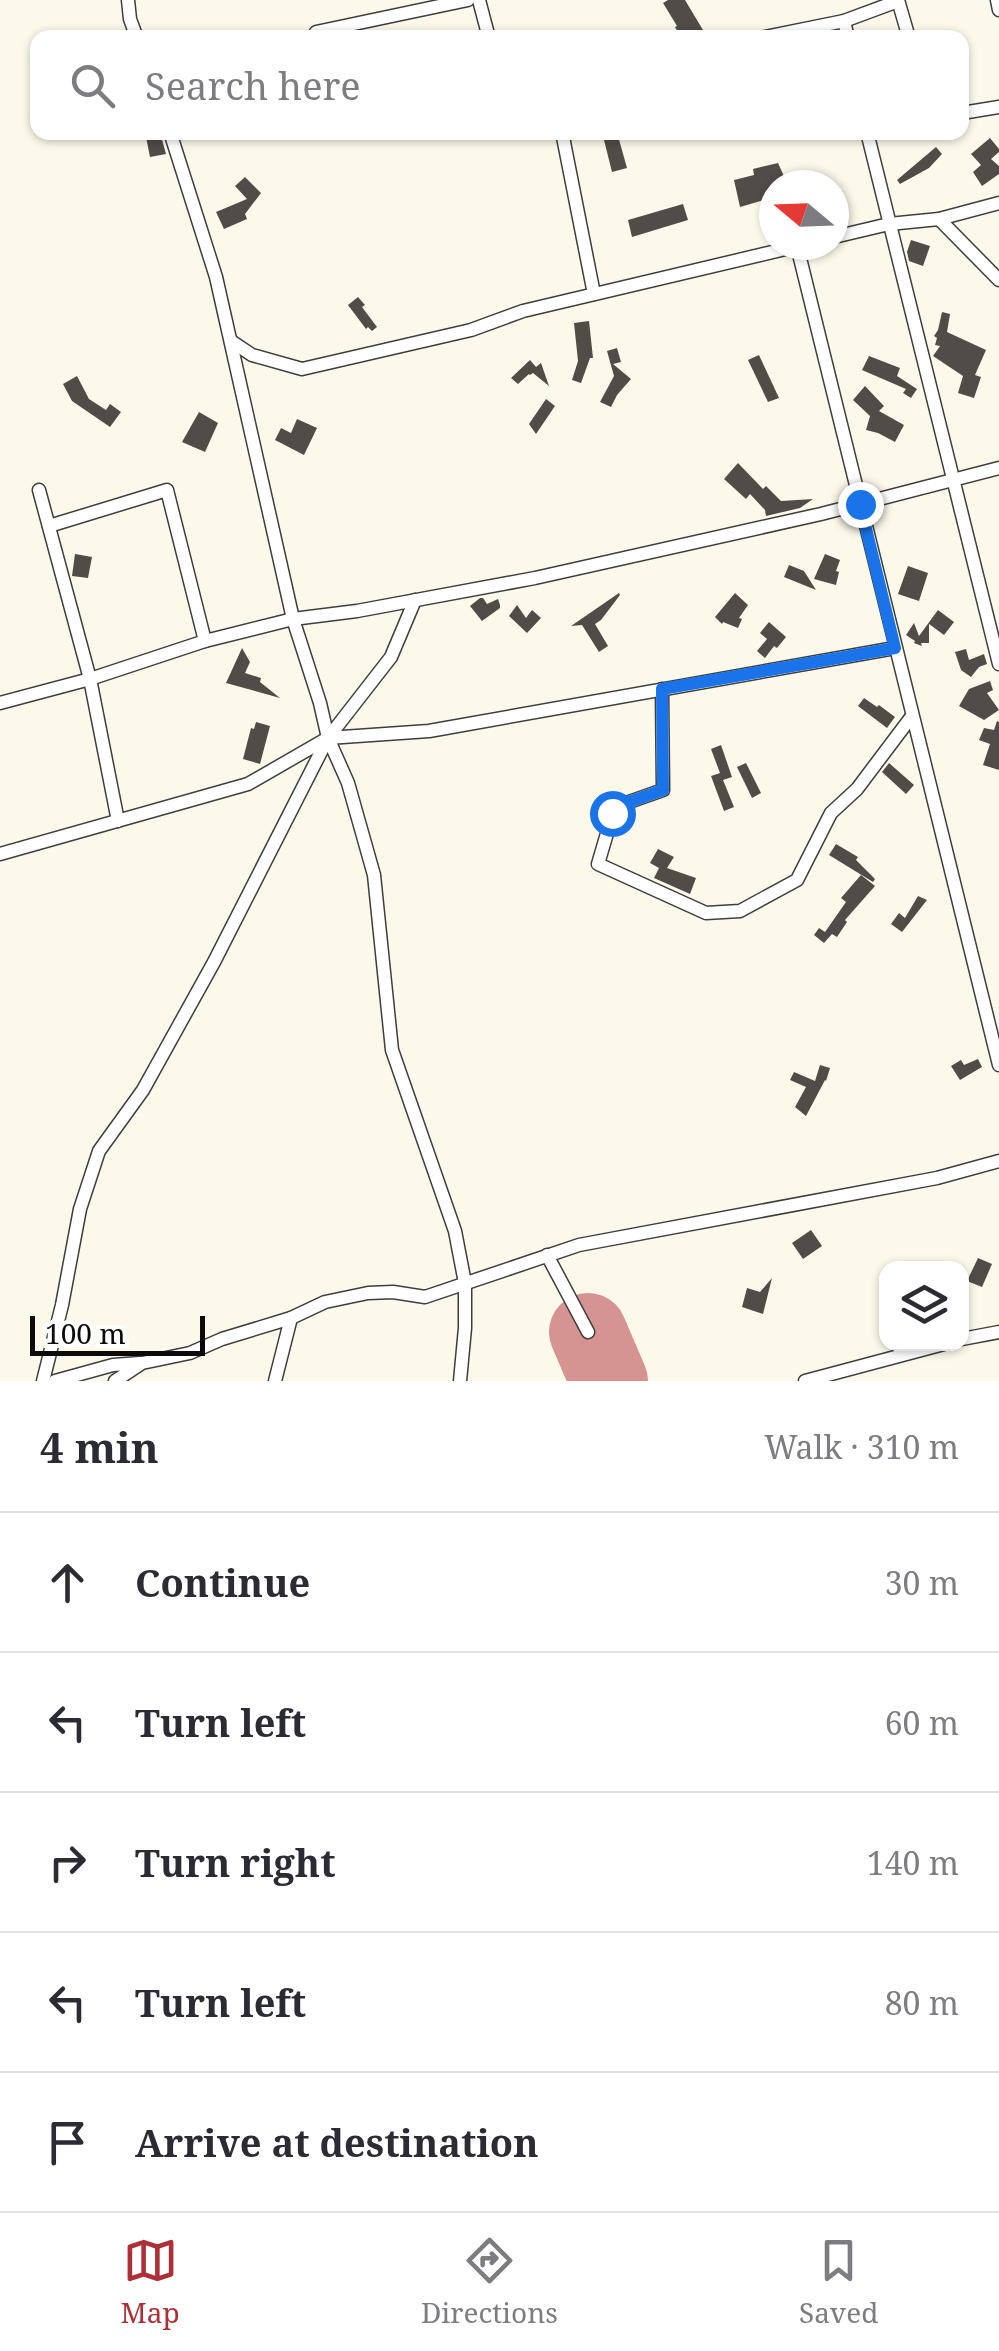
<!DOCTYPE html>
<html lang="en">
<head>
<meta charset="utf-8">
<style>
	:root { --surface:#fff; --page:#f7f7f7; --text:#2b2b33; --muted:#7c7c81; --line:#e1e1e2; --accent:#ad3038 }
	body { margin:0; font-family:"Noto Serif",serif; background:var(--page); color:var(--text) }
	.controls { position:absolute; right:30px; bottom:30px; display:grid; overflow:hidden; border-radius:20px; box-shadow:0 2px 8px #0004 }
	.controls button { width:90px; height:90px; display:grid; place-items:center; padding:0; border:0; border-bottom:2px solid var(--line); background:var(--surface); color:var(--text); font:50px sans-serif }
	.compass { position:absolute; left:759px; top:170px; width:90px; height:90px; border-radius:50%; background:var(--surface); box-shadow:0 2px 8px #0004; rotate:289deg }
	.scale { position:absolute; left:30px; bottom:25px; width:175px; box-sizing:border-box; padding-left:10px; border:5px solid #0b0b0b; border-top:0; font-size:28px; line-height:35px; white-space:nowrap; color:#0b0b0b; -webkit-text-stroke:8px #fff; paint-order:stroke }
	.stop { position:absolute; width:30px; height:30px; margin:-22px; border:8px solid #1a73e8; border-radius:50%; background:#fff }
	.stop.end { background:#1a73e8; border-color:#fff; box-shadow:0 2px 10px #0008 }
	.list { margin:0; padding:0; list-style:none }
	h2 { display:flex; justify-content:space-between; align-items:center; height:130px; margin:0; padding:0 40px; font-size:42px }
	h2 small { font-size:32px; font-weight:400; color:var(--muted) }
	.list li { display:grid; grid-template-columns:65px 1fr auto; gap:30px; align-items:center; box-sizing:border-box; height:140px; padding:0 40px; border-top:2px solid var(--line) }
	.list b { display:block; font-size:38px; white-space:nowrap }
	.list em { font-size:32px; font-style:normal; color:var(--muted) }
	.icon { flex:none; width:55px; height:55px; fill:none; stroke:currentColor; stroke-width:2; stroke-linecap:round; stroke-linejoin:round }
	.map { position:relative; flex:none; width:999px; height:1381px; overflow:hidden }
	.search { position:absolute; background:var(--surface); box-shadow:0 2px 8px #0004; left:30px; right:30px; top:30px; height:110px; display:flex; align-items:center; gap:25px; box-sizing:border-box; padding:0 35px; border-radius:20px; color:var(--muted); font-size:38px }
	.sheet { height:830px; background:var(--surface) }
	nav { display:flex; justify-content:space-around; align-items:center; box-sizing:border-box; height:140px; border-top:2px solid var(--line); background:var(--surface); font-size:28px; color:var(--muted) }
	nav a { display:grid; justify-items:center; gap:5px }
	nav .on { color:var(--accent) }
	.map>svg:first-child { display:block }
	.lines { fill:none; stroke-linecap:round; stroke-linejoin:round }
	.runway { stroke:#d59491; stroke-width:78 }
	.building { fill:#524c48 }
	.street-casing { stroke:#3e3e3e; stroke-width:15 }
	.street { stroke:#fff; stroke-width:12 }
	.route { stroke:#1a73e8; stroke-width:12 }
</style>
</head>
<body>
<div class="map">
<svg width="999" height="1381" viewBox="0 0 999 1381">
	<rect width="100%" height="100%" fill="#fdf9ea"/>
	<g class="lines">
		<path class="runway" d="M 588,1332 L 609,1381"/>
	</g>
	<g class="building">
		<path d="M 668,0 L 685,0 L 703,30 L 690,38 L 681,38 L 675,27 L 677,26 L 663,3 Z"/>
		<path d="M 145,132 L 160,132 L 166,154 L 150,157 Z"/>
		<path d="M 618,136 L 627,168 L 612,172 L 604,140 Z"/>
		<path d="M 990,138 L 999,149 L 999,152 L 991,159 L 999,166 L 999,174 L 982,186 L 973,172 L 981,165 L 971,154 Z"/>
		<path d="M 936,147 L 942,154 L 929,168 L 900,184 L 897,180 Z"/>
		<path d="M 778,163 L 788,185 L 774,185 L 774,197 L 740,207 L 734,180 L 754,175 L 753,169 Z"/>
		<path d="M 245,177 L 261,193 L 245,214 L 247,219 L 224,229 L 216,212 L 247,199 L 235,186 Z"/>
		<path d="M 683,204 L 688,220 L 632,237 L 628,220 Z"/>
		<path d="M 911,240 L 930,246 L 923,266 L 909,261 L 907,252 Z"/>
		<path d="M 358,297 L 365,305 L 362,307 L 377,327 L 372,331 L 368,327 L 366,329 L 348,305 Z"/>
		<path d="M 942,312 L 950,314 L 947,332 L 986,350 L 975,375 L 981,377 L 974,398 L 958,393 L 963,376 L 933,356 L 940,346 L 935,345 L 937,338 L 934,336 L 938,330 Z"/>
		<path d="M 589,321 L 593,358 L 590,358 L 581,383 L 572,380 L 578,361 L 574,323 Z"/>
		<path d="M 617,348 L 621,362 L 613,364 L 631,379 L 617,395 L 611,407 L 600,402 L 614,376 L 607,351 Z"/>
		<path d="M 759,355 L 779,398 L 768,402 L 748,360 Z"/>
		<path d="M 869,356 L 900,368 L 897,376 L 917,389 L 911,398 L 903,393 L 906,389 L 862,370 Z"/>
		<path d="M 530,360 L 536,367 L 541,363 L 549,386 L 533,373 L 530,375 L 529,374 L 518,384 L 511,378 Z"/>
		<path d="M 77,376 L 89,399 L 106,410 L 110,404 L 121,412 L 110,427 L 72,401 L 63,384 Z"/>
		<path d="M 865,386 L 884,406 L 879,411 L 904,425 L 895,442 L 878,433 L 866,430 L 870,416 L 853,400 Z"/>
		<path d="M 546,399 L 555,406 L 536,434 L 529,424 Z"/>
		<path d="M 199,412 L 218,423 L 205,452 L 182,442 Z"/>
		<path d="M 297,419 L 317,428 L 304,455 L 275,440 L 281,428 L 291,433 Z"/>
		<path d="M 738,463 L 763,489 L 766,486 L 781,501 L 813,499 L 800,508 L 766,516 L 765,510 L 750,494 L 746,499 L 724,479 Z"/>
		<path d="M 75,554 L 92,557 L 88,578 L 72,576 Z"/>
		<path d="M 825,554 L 840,560 L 836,571 L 839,572 L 836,585 L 814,579 Z"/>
		<path d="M 789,565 L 804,571 L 816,590 L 784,577 Z"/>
		<path d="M 908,566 L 928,573 L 919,601 L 898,594 Z"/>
		<path d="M 619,593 L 620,595 L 601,620 L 595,624 L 608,646 L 599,652 L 582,625 L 571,626 Z"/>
		<path d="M 735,593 L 748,605 L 739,618 L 742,619 L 738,628 L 723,622 L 722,624 L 715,617 Z"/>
		<path d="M 480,598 L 483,598 L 487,604 L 498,599 L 500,605 L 500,608 L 482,621 L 470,606 Z"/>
		<path d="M 517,605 L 526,618 L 532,610 L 541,618 L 527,633 L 509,616 Z"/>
		<path d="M 938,610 L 954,622 L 944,635 L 929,624 L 929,643 L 921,643 L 922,646 L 914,643 L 915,641 L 906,635 L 914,623 L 919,636 Z"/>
		<path d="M 769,622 L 786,637 L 777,648 L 774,646 L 765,658 L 757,651 L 767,639 L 760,633 Z"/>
		<path d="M 242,648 L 250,662 L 245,673 L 261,678 L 260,682 L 280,698 L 226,683 Z"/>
		<path d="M 966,649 L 969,660 L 984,654 L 987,664 L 979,667 L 971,677 L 961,670 L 955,652 Z"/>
		<path d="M 990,681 L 993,690 L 987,693 L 999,710 L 984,720 L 959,706 L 969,689 Z"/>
		<path d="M 864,698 L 877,707 L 879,705 L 895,717 L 887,728 L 858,706 Z"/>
		<path d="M 997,721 L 999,722 L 999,770 L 983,765 L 990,744 L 979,740 L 984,728 L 994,730 Z"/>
		<path d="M 256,722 L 270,726 L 260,764 L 243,759 L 251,728 L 254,729 Z"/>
		<path d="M 721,745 L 732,777 L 723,780 L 734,807 L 724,811 L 711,776 L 720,773 L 711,749 Z"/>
		<path d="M 746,763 L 761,793 L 752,798 L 737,767 Z"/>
		<path d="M 889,763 L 914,785 L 906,794 L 882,772 Z"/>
		<path d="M 836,844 L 858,857 L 856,860 L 875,879 L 873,882 L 829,855 Z"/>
		<path d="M 658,849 L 674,857 L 667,868 L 696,878 L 690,894 L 654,878 L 659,868 L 650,863 Z"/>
		<path d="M 861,875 L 875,886 L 845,920 L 847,922 L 837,937 L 832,934 L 824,943 L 814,935 L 819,928 L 825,932 L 846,902 L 841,898 Z"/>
		<path d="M 918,896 L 927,900 L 902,932 L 891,924 L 899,913 L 905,918 Z"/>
		<path d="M 978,1059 L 982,1067 L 960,1080 L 951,1066 L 961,1060 L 964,1065 Z"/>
		<path d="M 820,1065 L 830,1068 L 826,1081 L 825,1080 L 806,1116 L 795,1107 L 806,1087 L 790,1080 L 794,1072 L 815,1081 Z"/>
		<path d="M 811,1230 L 822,1246 L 803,1259 L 792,1243 Z"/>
		<path d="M 978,1258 L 992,1264 L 982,1287 L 967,1281 Z"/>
		<path d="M 772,1278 L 763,1314 L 742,1307 L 747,1288 L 760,1292 Z"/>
	</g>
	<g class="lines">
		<defs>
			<g id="street">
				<path d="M 128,0 L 130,19 L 137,38"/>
				<path d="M 479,0 L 489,38"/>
				<path d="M 898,0 L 909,38"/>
				<path d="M 997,0 L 999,10"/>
				<path d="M 844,21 L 848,38"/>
				<path d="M 316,32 L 468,0"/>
				<path d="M 760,38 L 844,21 L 898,1"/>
				<path d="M 962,113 L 999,107"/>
				<path d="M 170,132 L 216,277 L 293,619 L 320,703 L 328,738 L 348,783 L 374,875 L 392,1050 L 455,1231 L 465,1283 L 465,1328 L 460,1381"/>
				<path d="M 562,132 L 594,294"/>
				<path d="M 867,132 L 999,664"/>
				<path d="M 939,219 L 999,280"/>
				<path d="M 834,237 L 889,224 L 939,219 L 999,203"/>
				<path d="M 797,246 L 999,1065"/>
				<path d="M 231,341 L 252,355 L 302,369 L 471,330 L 523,311 L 802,245"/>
				<path d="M 39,490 L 90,679 L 118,821"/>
				<path d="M 49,526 L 167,490 L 205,641"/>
				<path d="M 662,689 L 663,790 L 629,802 L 613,813 L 598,864 L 706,913 L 740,911 L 797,880 L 831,813 L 857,789 L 912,716"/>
				<path d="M 0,703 L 90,679 L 205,641 L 293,619 L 357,611 L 535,578 L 821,514 L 999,468"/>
				<path d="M 0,854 L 248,784 L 328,738 L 429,731 L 895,648"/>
				<path d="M 547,1255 L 588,1332"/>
				<path d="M 291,1318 L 325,1302 L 368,1293 L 393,1292 L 425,1297 L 579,1245 L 937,1178 L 999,1161"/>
				<path d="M 962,1339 L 999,1332"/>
				<path d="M 43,1381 L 62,1305 L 80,1209 L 99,1151 L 143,1090 L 214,962 L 328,738 L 391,657 L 415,600"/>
				<path d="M 55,1381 L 113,1365 L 140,1363"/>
				<path d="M 115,1381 L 142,1363 L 190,1353 L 222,1339 L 291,1318 L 275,1381"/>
				<path d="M 805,1381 L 944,1344"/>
			</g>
		</defs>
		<use href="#street" class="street-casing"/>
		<use href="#street" class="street"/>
	</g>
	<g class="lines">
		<path class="route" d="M 612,813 L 629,802 L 663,790 L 662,689 L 895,648 L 860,504"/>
	</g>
</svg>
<div class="controls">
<button><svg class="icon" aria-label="layers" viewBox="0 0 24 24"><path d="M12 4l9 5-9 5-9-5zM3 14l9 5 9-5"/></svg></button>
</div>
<svg class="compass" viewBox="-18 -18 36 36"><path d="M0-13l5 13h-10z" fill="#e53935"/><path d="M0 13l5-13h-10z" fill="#7c7c81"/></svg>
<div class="scale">100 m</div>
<div class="stop" style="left:612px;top:813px"></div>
<div class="stop end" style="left:860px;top:504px"></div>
<div class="search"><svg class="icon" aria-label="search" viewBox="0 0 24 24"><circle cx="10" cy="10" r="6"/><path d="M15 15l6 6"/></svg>Search here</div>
</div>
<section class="sheet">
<h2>4 min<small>Walk · 310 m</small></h2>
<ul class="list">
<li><svg class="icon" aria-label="ahead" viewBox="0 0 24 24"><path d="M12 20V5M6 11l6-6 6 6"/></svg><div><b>Continue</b></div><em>30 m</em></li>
<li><svg class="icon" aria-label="left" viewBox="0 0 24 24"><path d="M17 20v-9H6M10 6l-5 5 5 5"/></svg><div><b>Turn left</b></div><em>60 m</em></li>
<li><svg class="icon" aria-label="right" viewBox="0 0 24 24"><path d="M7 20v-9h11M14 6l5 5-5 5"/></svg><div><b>Turn right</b></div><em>140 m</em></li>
<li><svg class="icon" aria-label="left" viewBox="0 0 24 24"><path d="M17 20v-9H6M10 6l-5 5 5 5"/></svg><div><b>Turn left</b></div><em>80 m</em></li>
<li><svg class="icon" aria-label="arrive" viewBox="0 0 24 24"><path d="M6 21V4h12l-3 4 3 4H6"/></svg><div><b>Arrive at destination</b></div></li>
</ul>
</section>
<nav>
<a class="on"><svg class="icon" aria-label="map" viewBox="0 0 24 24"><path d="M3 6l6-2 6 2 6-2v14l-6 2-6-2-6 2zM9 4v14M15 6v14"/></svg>Map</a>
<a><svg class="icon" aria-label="directions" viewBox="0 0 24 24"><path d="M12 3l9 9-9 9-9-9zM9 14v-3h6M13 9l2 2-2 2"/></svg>Directions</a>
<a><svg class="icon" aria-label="saved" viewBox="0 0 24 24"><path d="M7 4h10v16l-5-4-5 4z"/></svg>Saved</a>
</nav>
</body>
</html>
